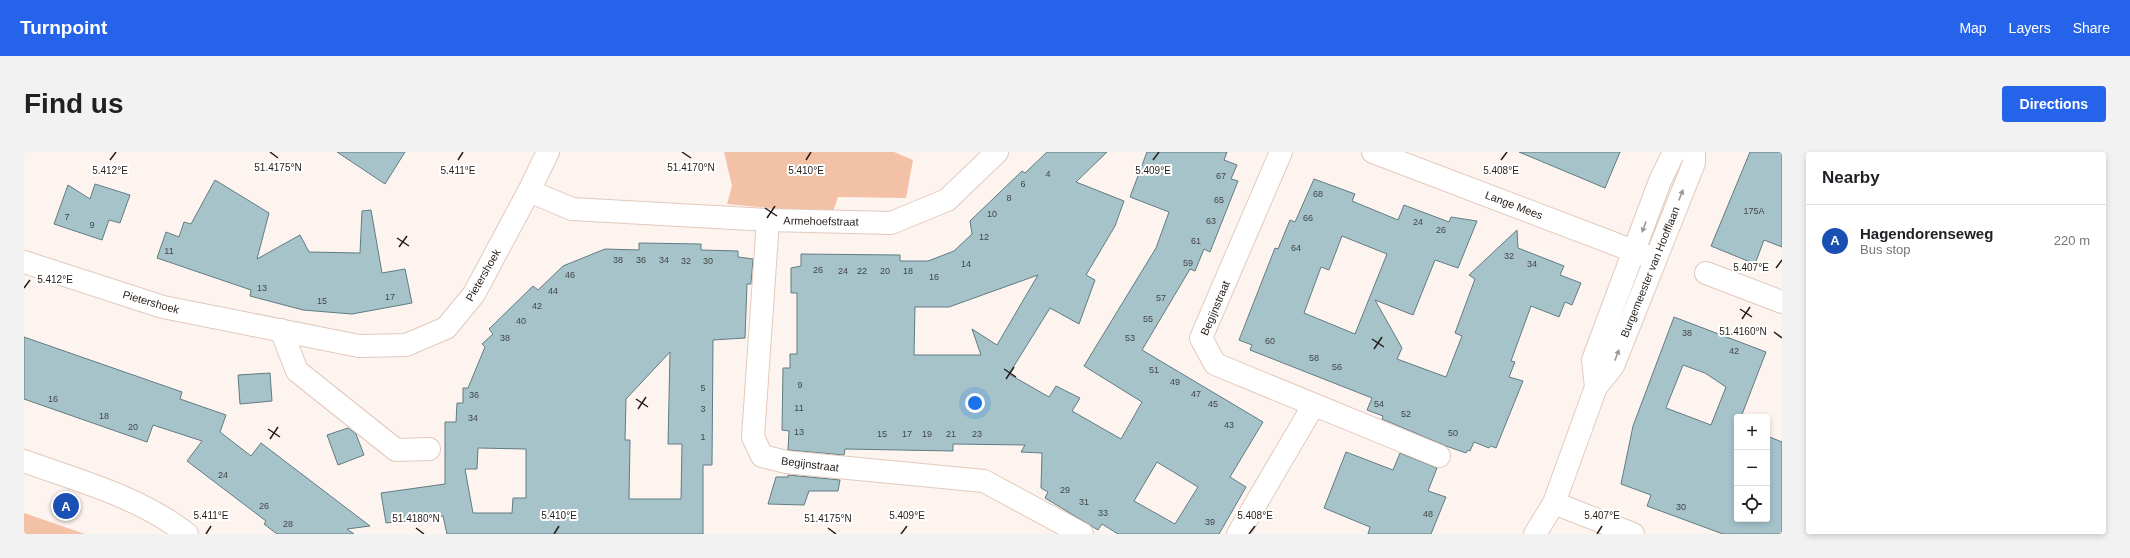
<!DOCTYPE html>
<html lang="en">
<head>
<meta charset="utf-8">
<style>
	:root { --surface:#fff; --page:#f2f2f2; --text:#202124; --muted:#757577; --line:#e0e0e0; --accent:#2563eb }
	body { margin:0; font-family:Helvetica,sans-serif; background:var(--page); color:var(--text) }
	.controls { position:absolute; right:12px; bottom:12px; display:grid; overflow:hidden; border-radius:4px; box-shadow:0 2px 6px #0003 }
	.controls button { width:36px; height:36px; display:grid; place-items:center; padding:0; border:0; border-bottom:1px solid var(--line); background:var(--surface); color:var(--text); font:20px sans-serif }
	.you { position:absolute; left:951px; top:251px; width:14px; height:14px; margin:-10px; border:3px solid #fff; border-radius:50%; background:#1a73e8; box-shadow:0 0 0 6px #1a73e833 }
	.badge { display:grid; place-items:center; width:26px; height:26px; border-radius:50%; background:var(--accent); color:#fff; font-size:13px; font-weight:700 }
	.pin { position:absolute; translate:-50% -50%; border:2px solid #fff; box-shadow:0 1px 4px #0006 }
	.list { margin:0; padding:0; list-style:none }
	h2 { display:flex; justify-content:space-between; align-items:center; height:52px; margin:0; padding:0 16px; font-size:17px }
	h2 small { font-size:13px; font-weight:400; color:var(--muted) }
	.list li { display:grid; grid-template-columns:26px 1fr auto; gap:12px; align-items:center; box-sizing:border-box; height:72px; padding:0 16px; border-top:1px solid var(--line) }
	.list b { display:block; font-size:15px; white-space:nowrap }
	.list p { margin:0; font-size:13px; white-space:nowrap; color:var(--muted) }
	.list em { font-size:13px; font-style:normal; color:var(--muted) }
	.icon { flex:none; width:22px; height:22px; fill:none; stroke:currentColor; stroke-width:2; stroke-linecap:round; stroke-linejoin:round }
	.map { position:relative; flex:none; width:1758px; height:382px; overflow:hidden; border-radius:4px }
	header { display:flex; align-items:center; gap:24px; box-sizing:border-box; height:56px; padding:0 20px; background:var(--accent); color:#fff }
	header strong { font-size:19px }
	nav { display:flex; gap:22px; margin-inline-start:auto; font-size:14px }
	.intro { display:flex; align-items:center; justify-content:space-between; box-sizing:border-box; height:96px; padding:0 24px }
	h1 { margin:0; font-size:28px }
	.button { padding:10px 18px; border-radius:4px; background:var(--accent); color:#fff; font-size:14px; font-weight:700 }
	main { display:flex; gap:24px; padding:0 24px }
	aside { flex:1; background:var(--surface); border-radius:4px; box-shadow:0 2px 6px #0003 }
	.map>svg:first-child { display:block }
	.green { fill:#f3c1a5 }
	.building { fill:#a6c3ca; stroke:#607c82; fill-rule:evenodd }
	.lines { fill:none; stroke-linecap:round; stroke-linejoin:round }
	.minor-casing { stroke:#e2c9bc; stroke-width:24 }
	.tertiary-casing { stroke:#e2c9bc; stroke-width:24 }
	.secondary-casing { stroke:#e2c9bc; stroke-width:24 }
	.minor { stroke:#fff; stroke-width:22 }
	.tertiary { stroke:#fff; stroke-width:22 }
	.secondary { stroke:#fff; stroke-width:22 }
	.oneway { fill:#9d9997 }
	.ticks { fill:none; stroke:#251d18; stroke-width:1.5 }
	.labels { text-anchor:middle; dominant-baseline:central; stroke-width:4; stroke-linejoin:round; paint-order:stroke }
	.number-label { font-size:9px; fill:#454644 }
	.street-label { font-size:11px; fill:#251d18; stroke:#fff }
	.ticks-label { font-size:10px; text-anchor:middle; fill:#251d18; stroke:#fff; stroke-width:4; stroke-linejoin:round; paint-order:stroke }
</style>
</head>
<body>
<header>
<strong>Turnpoint</strong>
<nav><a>Map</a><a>Layers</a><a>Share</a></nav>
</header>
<div class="intro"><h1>Find us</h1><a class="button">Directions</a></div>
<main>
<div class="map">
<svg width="1758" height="382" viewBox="0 0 1758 382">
	<rect width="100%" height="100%" fill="#fef4ef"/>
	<g class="green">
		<path d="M 700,0 L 870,0 L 889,8 L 882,46 L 814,45 L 806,68 L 756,57 L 703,52 L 708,34 Z"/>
		<path d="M 0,361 L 61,382 L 0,382 Z"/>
	</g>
	<g class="building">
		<path d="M 313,0 L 381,0 L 361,32 Z"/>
		<path d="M 1023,0 L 1083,0 L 1052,30 L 1100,49 L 1091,74 L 1062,123 L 1071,128 L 1055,172 L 1026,156 L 985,222 L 1025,245 L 1032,234 L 1056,246 L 1048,259 L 1097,287 L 1118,250 L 1060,214 L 1132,96 L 1145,60 L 1106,45 L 1123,0 L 1203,0 L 1200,8 L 1213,13 L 1207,27 L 1214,29 L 1186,100 L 1180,97 L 1171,119 L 1166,117 L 1118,198 L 1239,270 L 1206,325 L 1222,335 L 1195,382 L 1094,382 L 1078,372 L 1074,378 L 1021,346 L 1024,340 L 1017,336 L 1018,301 L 997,300 L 1001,293 L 929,292 L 929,299 L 821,297 L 820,303 L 764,298 L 765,279 L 758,278 L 759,216 L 766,216 L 766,202 L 773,202 L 773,141 L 767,141 L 767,116 L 777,114 L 777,102 L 876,103 L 876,109 L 904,109 L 930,99 L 948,82 L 946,69 L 998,19 L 1001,21 ZM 1014,123 L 973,193 L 948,177 L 957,203 L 890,203 L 891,155 L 925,155 ZM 1133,310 L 1174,335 L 1151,372 L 1110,349 Z"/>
		<path d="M 1495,0 L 1596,0 L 1581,36 Z"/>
		<path d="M 1726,0 L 1758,0 L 1758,95 L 1740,88 L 1731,112 L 1687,94 Z"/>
		<path d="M 1290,27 L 1331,42 L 1328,49 L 1374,68 L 1380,53 L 1425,70 L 1427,65 L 1453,69 L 1434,116 L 1411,108 L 1389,163 L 1351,148 L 1378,196 L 1373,207 L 1422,225 L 1438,184 L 1431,181 L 1451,127 L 1445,123 L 1493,78 L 1494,96 L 1540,114 L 1536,123 L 1557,131 L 1548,153 L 1541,150 L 1535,165 L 1507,154 L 1487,209 L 1491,210 L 1485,225 L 1499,229 L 1472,296 L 1467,294 L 1465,296 L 1450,290 L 1446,299 L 1444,298 L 1442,301 L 1422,294 L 1358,267 L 1359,264 L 1343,258 L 1348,246 L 1226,198 L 1228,193 L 1215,188 L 1251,96 L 1254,97 L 1266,68 L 1271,70 ZM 1318,84 L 1363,102 L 1331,182 L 1280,161 L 1297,115 L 1305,118 Z"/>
		<path d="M 191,28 L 245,61 L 233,107 L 276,83 L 285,100 L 336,101 L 338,59 L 347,58 L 358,121 L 381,117 L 388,151 L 328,162 L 279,158 L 226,144 L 227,138 L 133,106 L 142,80 L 155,85 L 160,70 L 167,72 Z"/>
		<path d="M 71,32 L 106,43 L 96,71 L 85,68 L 78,88 L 30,72 L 44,33 L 66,47 Z"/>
		<path d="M 615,91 L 677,92 L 677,98 L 714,99 L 714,105 L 729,107 L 727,132 L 723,132 L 721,186 L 689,188 L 688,313 L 679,313 L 679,382 L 423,382 L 419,364 L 362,371 L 357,341 L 421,332 L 421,270 L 432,270 L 433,251 L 439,251 L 439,236 L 444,236 L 461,195 L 458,192 L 469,182 L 465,177 L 509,134 L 514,138 L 539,114 L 581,97 L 615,98 ZM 646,200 L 644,292 L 658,292 L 657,347 L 605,347 L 606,288 L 601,288 L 602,247 ZM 454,296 L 502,297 L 502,346 L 489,346 L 488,361 L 449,361 L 441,317 L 453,317 Z"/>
		<path d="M 1650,165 L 1742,200 L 1717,265 L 1713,265 L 1713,367 L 1743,367 L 1743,284 L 1758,290 L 1758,382 L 1699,382 L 1623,354 L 1627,343 L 1597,332 L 1609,274 ZM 1659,213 L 1681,221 L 1702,235 L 1687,273 L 1642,256 Z"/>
		<path d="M 0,185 L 158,240 L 156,247 L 202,263 L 196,280 L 227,304 L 237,291 L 346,374 L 323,377 L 330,382 L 253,382 L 240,372 L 242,369 L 163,309 L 178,289 L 129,273 L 123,290 L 0,247 Z"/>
		<path d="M 246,221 L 248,249 L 216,252 L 214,223 Z"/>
		<path d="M 324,276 L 332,282 L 340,303 L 314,313 L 303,283 Z"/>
		<path d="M 1322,300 L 1369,318 L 1376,301 L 1413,316 L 1404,339 L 1422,345 L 1407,382 L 1344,382 L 1346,375 L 1300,356 Z"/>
		<path d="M 764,323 L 816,328 L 814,339 L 785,339 L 780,353 L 744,352 L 752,325 L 764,325 Z"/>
	</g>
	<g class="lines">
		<defs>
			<g id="minor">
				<path d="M 1257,0 L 1177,186 L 1191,212 L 1415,304"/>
				<path d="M 1349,0 L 1628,106"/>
				<path d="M 505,39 L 548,57 L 744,68 L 867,71 L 923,48 L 973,0"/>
				<path d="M 744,68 L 729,285 L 738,304 L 762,310 L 960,329 L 1058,382"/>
				<path d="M 0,110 L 139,155 L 335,194 L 382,193 L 422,176 L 450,142 L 505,39 L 524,0"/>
				<path d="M 1682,121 L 1758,150"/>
				<path d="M 257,178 L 273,219 L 372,298 L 405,297"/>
				<path d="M 1530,351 L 1609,382"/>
				<path d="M 1214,382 L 1289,254"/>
			</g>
			<path id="tertiary" d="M 0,309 C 55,329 116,345 163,382"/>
			<g id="secondary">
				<path d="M 1572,235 L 1569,208 L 1636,29 L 1650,0"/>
				<path d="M 1511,382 L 1530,351 L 1572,235 L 1589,214 L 1670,11 L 1670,0"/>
			</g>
		</defs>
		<use href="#minor" class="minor-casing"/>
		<use href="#tertiary" class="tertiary-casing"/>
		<use href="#secondary" class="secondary-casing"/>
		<use href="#minor" class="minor"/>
		<use href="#tertiary" class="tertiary"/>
		<use href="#secondary" class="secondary"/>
	</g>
	<defs><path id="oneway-solid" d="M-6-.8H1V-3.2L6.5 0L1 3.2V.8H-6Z"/></defs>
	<g class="oneway">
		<use href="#oneway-solid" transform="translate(1657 43) rotate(-68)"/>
		<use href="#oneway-solid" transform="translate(1620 75) rotate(110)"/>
		<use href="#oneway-solid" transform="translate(1593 203) rotate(-69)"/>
	</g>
	<path class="ticks" d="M 246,0 L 254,6M 658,0 L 667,6M 86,8 L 92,0M 434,8 L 439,0M 782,8 L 787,0M 1129,8 L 1135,0M 1477,8 L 1483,0M 741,56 L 753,64M 743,66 L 751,54M 373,86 L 385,94M 375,95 L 383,84M 1752,116 L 1758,108M 0,136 L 6,128M 1716,157 L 1728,165M 1718,167 L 1726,155M 1750,180 L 1758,186M 1348,187 L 1360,195M 1350,197 L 1358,185M 980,217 L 992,225M 982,227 L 990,215M 612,247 L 624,255M 614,257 L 622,245M 244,277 L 256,285M 246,287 L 254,275M 392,376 L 400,382M 804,376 L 812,382M 182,382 L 187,374M 530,382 L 535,374M 877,382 L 883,374M 1225,382 L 1231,374M 1573,382 L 1578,374"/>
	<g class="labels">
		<g class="number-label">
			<text x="1024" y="22">4</text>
			<text x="1197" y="24">67</text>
			<text x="999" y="32">6</text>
			<text x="1294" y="42">68</text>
			<text x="985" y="46">8</text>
			<text x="1195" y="48">65</text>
			<text x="1730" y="59">175A</text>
			<text x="968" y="62">10</text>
			<text x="43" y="65">7</text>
			<text x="1284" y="66">66</text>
			<text x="1187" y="69">63</text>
			<text x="1394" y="70">24</text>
			<text x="68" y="73">9</text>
			<text x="1417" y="78">26</text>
			<text x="960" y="85">12</text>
			<text x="1172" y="89">61</text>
			<text x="1272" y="96">64</text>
			<text x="145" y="99">11</text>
			<text x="1485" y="104">32</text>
			<text x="594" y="108">38</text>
			<text x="617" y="108">36</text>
			<text x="640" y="108">34</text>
			<text x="662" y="109">32</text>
			<text x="684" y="109">30</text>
			<text x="1164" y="111">59</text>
			<text x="942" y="112">14</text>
			<text x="1508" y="112">34</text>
			<text x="794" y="118">26</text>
			<text x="819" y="119">24</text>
			<text x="838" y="119">22</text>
			<text x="861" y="119">20</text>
			<text x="884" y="119">18</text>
			<text x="546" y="123">46</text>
			<text x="910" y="125">16</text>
			<text x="238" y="136">13</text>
			<text x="529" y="139">44</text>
			<text x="366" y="145">17</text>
			<text x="1137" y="146">57</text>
			<text x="298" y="149">15</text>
			<text x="513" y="154">42</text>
			<text x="1124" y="167">55</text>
			<text x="497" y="169">40</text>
			<text x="1663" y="181">38</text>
			<text x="481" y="186">38</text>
			<text x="1106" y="186">53</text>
			<text x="1246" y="189">60</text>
			<text x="1710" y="199">42</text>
			<text x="1290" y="206">58</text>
			<text x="1313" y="215">56</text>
			<text x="1130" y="218">51</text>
			<text x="1151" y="230">49</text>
			<text x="776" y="233">9</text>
			<text x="679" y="236">5</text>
			<text x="1172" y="242">47</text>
			<text x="450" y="243">36</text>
			<text x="29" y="247">16</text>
			<text x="1189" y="252">45</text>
			<text x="1355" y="252">54</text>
			<text x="775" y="256">11</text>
			<text x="679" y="257">3</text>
			<text x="1382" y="262">52</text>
			<text x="80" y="264">18</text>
			<text x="449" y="266">34</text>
			<text x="1205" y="273">43</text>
			<text x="109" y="275">20</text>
			<text x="775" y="280">13</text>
			<text x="1429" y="281">50</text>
			<text x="858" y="282">15</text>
			<text x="883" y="282">17</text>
			<text x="903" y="282">19</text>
			<text x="927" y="282">21</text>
			<text x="953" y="282">23</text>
			<text x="679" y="285">1</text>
			<text x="199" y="323">24</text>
			<text x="1041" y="338">29</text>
			<text x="1060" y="350">31</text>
			<text x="240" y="354">26</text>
			<text x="1657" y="355">30</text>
			<text x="1079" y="361">33</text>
			<text x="1404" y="362">48</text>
			<text x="1186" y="370">39</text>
			<text x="264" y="372">28</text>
		</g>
		<g class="street-label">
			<text transform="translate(1490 53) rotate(21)">Lange Mees</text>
			<text transform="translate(797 69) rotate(1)">Armehoefstraat</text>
			<text transform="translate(1626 120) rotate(-68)">Burgemeester van Hoofflaan</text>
			<text transform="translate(459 123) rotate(-60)">Pietershoek</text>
			<text transform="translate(127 150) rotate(16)">Pietershoek</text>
			<text transform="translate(1191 156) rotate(-67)">Begijnstraat</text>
			<text transform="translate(786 312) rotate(7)">Begijnstraat</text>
		</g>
	</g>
	<g class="ticks-label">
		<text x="254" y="19">51.4175°N</text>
		<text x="667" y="19">51.4170°N</text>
		<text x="86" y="22">5.412°E</text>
		<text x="434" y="22">5.411°E</text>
		<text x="782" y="22">5.410°E</text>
		<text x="1129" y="22">5.409°E</text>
		<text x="1477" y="22">5.408°E</text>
		<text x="1727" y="119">5.407°E</text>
		<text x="31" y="131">5.412°E</text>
		<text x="1719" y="183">51.4160°N</text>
		<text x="187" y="367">5.411°E</text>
		<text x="535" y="367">5.410°E</text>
		<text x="883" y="367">5.409°E</text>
		<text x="1231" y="367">5.408°E</text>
		<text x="1578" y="367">5.407°E</text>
		<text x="392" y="370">51.4180°N</text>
		<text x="804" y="370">51.4175°N</text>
	</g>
</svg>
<div class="controls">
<button>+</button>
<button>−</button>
<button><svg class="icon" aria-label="locate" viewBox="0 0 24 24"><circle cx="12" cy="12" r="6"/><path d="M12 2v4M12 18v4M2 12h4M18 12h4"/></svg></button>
</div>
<div class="you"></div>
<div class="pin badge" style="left:42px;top:354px;background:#1a4fb4">A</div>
</div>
<aside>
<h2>Nearby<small></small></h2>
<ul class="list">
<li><span class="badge" style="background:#1a4fb4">A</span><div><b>Hagendorenseweg</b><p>Bus stop</p></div><em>220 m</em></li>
</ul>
</aside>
</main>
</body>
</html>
